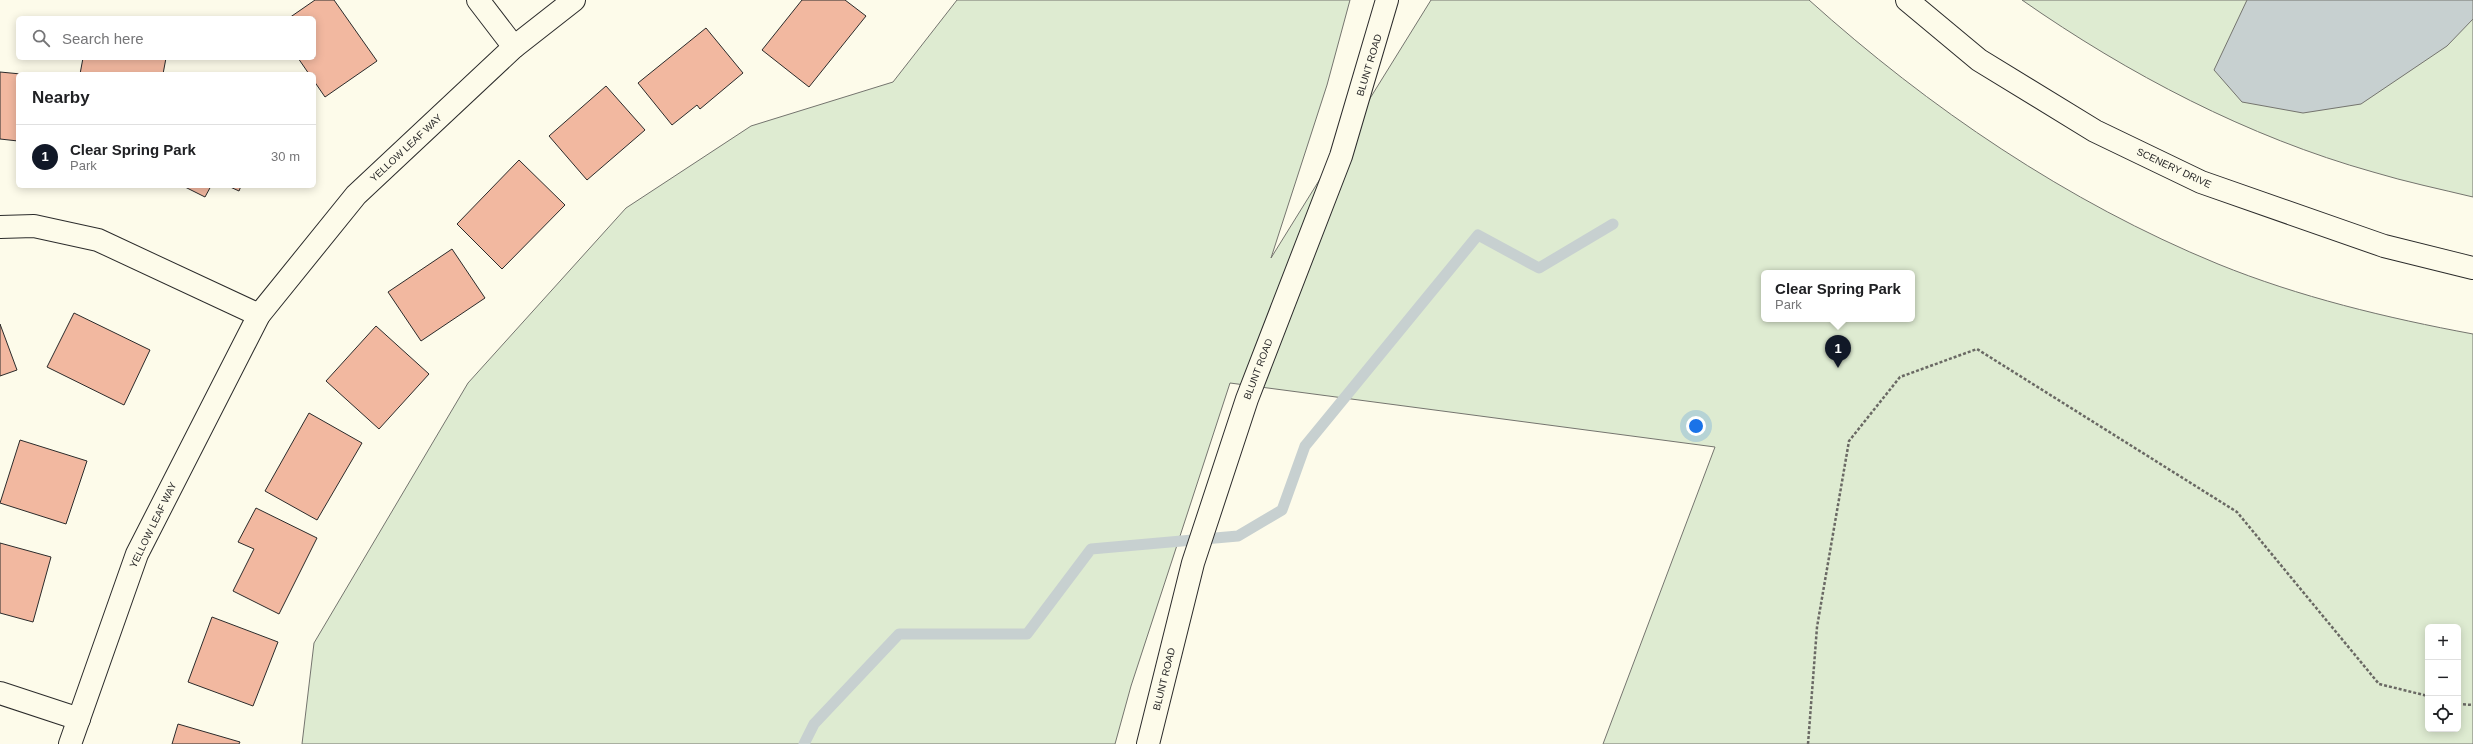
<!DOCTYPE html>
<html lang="en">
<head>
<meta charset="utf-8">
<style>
	:root { --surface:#fff; --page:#f2f2f2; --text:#202124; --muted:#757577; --line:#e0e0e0; --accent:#111827 }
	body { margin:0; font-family:Arial,sans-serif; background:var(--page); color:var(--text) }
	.controls { position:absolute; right:12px; bottom:12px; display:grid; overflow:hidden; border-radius:6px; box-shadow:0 2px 10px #0003 }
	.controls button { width:36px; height:36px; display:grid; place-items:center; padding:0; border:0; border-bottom:1px solid var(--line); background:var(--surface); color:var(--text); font:20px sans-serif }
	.you { position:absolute; left:1696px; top:426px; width:14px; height:14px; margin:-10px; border:3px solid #fff; border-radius:50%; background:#1a73e8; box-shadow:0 0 0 6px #1a73e833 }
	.badge { display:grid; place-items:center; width:26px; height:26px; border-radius:50%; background:var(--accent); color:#fff; font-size:13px; font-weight:700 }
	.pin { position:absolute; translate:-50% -33px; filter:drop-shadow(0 1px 2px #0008) }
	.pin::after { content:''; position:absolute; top:21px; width:14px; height:12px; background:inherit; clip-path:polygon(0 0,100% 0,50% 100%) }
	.popup { position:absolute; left:1761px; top:270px; width:154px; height:52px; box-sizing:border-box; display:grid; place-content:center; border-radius:6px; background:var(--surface); filter:drop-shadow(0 1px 3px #0005); font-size:13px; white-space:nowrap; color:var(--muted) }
	.popup b { font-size:15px; color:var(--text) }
	.popup::after { content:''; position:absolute; left:50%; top:100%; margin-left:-8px; border:8px solid transparent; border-top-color:var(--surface) }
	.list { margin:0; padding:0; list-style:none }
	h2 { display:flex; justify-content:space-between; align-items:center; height:52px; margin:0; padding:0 16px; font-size:17px }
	h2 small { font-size:13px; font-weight:400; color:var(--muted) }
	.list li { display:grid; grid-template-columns:26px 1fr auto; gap:12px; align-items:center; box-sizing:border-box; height:64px; padding:0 16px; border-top:1px solid var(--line) }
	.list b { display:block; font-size:15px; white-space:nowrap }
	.list p { margin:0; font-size:13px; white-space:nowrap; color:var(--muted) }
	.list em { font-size:13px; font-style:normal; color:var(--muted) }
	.icon { flex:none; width:22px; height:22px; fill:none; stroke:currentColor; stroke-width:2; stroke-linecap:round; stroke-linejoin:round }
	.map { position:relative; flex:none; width:2473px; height:744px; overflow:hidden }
	.search { position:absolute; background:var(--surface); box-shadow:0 2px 10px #0003; left:16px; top:16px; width:300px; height:44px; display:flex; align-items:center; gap:10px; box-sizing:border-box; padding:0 14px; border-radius:6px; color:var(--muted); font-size:15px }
	.panel { position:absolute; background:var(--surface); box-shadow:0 2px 10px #0003; left:16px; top:72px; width:300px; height:116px; border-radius:6px }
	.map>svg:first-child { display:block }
	.green { fill:#deebd1; stroke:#74746e; fill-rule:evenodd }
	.water { fill:#c7d0d0; stroke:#74746e }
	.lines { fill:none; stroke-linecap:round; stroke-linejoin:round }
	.stream { stroke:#c7d0d0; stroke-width:11 }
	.building { fill:#f2b8a0; stroke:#2b2b2b }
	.minor-casing { stroke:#2b2b2b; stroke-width:24 }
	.path { stroke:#6a6964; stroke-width:2.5; stroke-dasharray:3 2; stroke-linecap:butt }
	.minor { stroke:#fdfbea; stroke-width:22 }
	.labels { text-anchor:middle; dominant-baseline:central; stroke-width:3; stroke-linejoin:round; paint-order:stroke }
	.street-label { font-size:10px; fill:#2b2b2b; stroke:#fdfbea }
</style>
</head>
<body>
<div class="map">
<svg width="2473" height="744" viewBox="0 0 2473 744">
	<rect width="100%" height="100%" fill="#fdfbea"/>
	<g class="green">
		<path d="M 957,0 L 1350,0 L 1327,85 L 1271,258 L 1431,0 L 1809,0 C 1929,108 2067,202 2218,264 C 2299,297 2387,318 2473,334 L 2473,744 L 1603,744 L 1715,447 L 1230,383 L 1131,686 L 1115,744 L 302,744 L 314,643 L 468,383 L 626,208 L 751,126 L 893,82 ZM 1764,273 L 1912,273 L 1912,319 L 1764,319 ZM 2428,627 L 2458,627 L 2458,729 L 2428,729 Z"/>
		<path d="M 2022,0 L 2473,0 L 2473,197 C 2440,189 2406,182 2373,172 C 2248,137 2128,74 2022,0 Z"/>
	</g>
	<path class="water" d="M 2247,0 L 2473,0 L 2473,19 L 2447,46 L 2361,104 L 2303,113 L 2242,102 L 2214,70 Z"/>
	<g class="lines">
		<path class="stream" d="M 804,744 L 814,724 L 899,634 L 1027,634 L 1091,549 L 1238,536 L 1282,510 L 1305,446 L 1478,235 L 1539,268 L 1613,224"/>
	</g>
	<g class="building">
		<path d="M 315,0 L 334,0 L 377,61 L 325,97 L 314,81 L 314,74 L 309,74 L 298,58 L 314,58 L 314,18 L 289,18 Z"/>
		<path d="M 802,0 L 845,0 L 866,16 L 809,87 L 762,50 Z"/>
		<path d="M 706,28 L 743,73 L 700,109 L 697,105 L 672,125 L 638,83 Z"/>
		<path d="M 83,58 L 166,58 L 163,74 L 80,74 Z"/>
		<path d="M 0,72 L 21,74 L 18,74 L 18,141 L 0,139 Z"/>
		<path d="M 606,86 L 645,130 L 587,180 L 549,136 Z"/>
		<path d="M 519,160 L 565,205 L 502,269 L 457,224 Z"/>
		<path d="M 183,186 L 211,186 L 205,197 Z"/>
		<path d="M 228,186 L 241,186 L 239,191 Z"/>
		<path d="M 452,249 L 485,298 L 421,341 L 388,292 Z"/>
		<path d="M 74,313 L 150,350 L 124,405 L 47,367 Z"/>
		<path d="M 0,324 L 17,370 L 0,376 Z"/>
		<path d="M 376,326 L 429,374 L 379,429 L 326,381 Z"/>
		<path d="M 309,413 L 362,443 L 317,520 L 265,491 Z"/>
		<path d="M 20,440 L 87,461 L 66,524 L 0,503 Z"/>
		<path d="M 256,508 L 317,538 L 279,614 L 233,591 L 254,549 L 238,542 Z"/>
		<path d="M 0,543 L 51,557 L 33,622 L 0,613 Z"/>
		<path d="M 212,617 L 278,642 L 253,706 L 188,682 Z"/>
		<path d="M 178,724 L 240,742 L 239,744 L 172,744 Z"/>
	</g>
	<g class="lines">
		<defs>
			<g id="minor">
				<path d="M 478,0 L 514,47"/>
				<path d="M 1907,0 L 1979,60 L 2095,131 L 2201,182 L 2384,246 L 2473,268"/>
				<path d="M 0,227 L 34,226 L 98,240 L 259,315"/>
				<path d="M 0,693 L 79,719"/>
				<path d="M 70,744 L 137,554 L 259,315 L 356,195 L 514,47 L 574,0"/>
				<path d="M 1148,744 L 1193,563 L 1247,399 L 1341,156 L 1387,0"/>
			</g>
		</defs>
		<use href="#minor" class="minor-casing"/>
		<g class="path">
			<path d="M 2458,704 L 2473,705"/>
			<path d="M 1808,744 L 1817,627 L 1849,441 L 1900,377 L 1977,349 L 2237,512 L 2379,684 L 2428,696"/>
		</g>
		<use href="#minor" class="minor"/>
	</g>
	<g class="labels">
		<g class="street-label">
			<text transform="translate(1369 65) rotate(-73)">BLUNT ROAD</text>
			<text transform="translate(406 148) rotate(-43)">YELLOW LEAF WAY</text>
			<text transform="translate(2174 168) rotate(25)">SCENERY DRIVE</text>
			<text transform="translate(1258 369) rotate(-69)">BLUNT ROAD</text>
			<text transform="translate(153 525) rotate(-64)">YELLOW LEAF WAY</text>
			<text transform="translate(1164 679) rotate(-76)">BLUNT ROAD</text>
		</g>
	</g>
</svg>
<div class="controls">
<button>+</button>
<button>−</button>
<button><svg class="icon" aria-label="locate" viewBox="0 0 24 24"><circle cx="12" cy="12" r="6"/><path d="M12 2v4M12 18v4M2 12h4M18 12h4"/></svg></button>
</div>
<div class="you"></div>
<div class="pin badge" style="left:1838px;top:368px">1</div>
<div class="popup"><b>Clear Spring Park</b>Park</div>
<div class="search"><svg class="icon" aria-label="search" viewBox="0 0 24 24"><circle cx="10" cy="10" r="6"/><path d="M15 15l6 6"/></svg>Search here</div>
<section class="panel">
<h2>Nearby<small></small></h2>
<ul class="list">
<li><span class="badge">1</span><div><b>Clear Spring Park</b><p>Park</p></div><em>30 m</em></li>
</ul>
</section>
</div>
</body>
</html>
